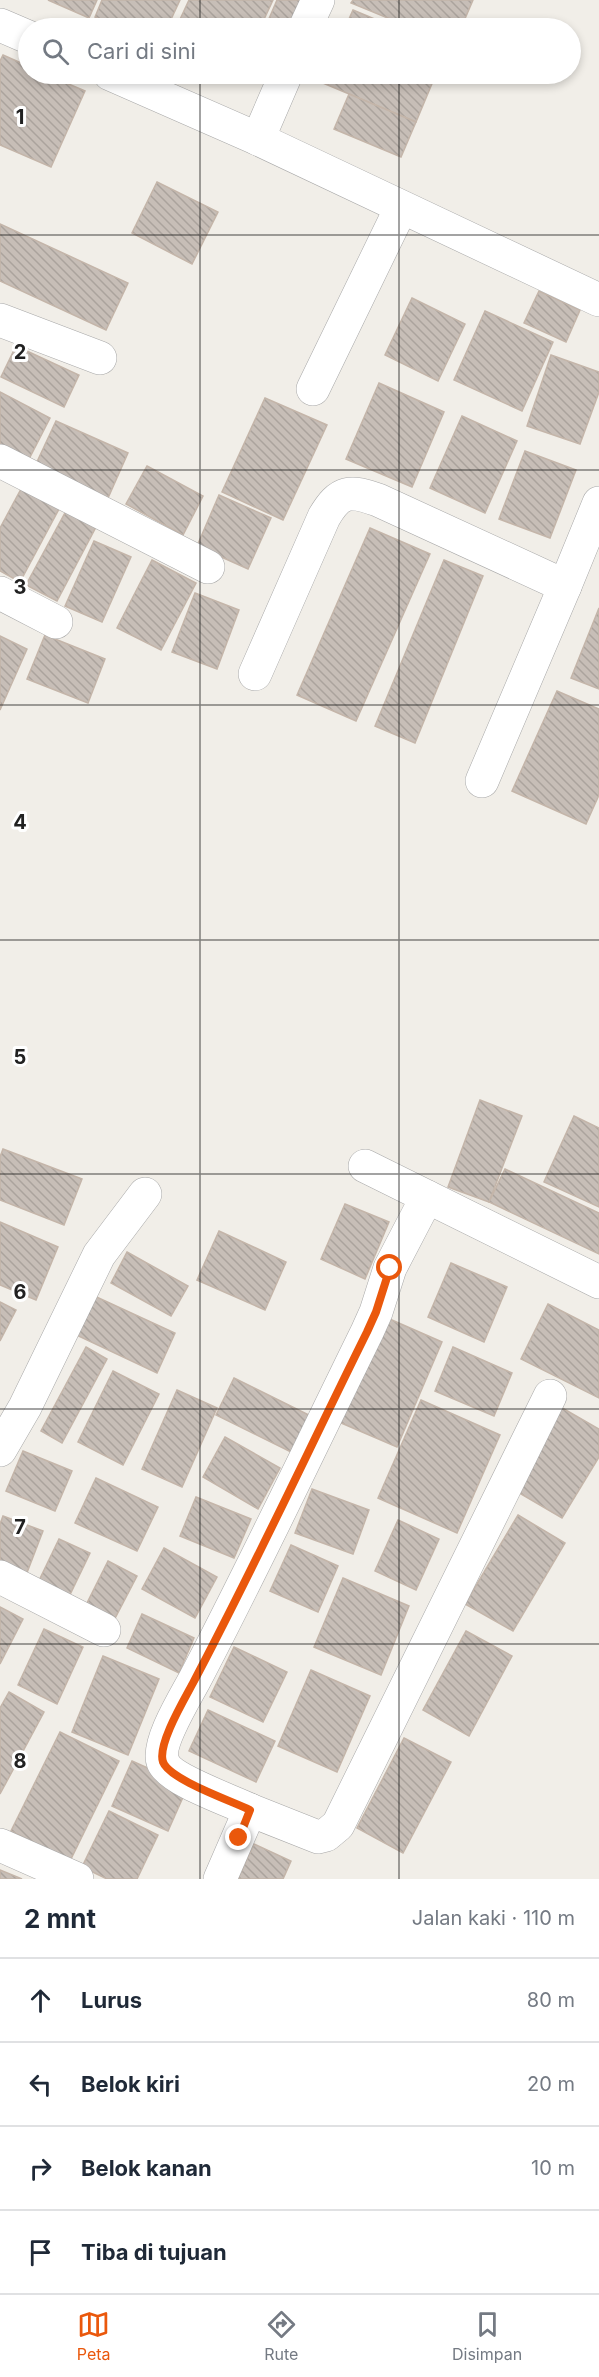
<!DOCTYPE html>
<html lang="id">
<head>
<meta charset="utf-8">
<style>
	:root { --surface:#fff; --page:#f6f6f7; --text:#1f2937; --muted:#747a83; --line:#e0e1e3; --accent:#ea580c }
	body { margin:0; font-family:Inter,sans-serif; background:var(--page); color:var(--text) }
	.stop { position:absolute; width:18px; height:18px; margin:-14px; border:4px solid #ea580c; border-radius:50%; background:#fff }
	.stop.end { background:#ea580c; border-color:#fff; box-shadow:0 2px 6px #0008 }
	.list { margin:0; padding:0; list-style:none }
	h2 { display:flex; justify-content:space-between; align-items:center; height:78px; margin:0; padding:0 24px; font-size:26px }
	h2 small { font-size:20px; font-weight:400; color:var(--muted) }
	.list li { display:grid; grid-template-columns:39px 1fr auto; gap:18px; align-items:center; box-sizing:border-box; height:84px; padding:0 24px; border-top:2px solid var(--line) }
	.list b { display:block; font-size:22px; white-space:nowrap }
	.list em { font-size:20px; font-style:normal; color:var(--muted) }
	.icon { flex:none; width:33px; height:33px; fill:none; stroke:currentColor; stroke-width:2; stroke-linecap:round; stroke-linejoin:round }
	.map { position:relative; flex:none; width:599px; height:1879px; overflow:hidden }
	.search { position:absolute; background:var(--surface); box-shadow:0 3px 9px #0003; left:18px; right:18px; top:18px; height:66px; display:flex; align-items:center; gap:15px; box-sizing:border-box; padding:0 21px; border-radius:33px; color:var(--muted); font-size:22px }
	.sheet { height:414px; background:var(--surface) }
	nav { display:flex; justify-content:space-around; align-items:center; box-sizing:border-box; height:84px; border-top:2px solid var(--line); background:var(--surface); font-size:16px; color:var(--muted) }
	nav a { display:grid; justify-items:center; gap:3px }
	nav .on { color:var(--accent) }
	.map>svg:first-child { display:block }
	.building { fill:url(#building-back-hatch); stroke:#c4b5a9; stroke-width:1.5 }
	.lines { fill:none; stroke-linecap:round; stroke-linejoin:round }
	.minor-casing { stroke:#a8a8a8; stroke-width:34 }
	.minor { stroke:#fff; stroke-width:33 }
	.route { stroke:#ea580c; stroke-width:8 }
	.grid { fill:none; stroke:#212121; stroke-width:1.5; stroke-opacity:0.55 }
	.grid-label { font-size:20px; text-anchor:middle; font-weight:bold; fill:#212121; stroke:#fff; stroke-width:6; stroke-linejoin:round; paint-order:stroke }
</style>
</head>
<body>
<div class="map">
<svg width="599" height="1879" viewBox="0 0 599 1879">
	<defs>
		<pattern id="building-back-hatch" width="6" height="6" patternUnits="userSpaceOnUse" patternTransform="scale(1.5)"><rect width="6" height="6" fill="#c7beb7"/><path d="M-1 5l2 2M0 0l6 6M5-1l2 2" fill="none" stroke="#aba39d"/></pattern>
	</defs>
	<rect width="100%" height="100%" fill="#f1eee8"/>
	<g class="building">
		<path d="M 48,0 L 97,0 L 89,18 Z"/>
		<path d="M 102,0 L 180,0 L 167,28 L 120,28 L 95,17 Z"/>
		<path d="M 189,0 L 273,0 L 260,28 L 176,28 Z"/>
		<path d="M 277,0 L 315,0 L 302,28 L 265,28 Z"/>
		<path d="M 353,0 L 473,0 L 461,28 L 412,28 L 351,3 Z"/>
		<path d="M 353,10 L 396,28 L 345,28 Z"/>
		<path d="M 3,55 L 28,66 L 28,74 L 45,74 L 85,91 L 51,167 L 0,145 L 0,61 Z"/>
		<path d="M 216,74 L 240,74 L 236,82 Z"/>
		<path d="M 327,74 L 436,74 L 416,122 L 323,83 Z"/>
		<path d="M 349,94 L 416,122 L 401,157 L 334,129 Z"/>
		<path d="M 157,182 L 218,212 L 192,264 L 132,233 Z"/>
		<path d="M 0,224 L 128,283 L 106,330 L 0,281 Z"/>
		<path d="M 539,291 L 580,310 L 566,342 L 524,323 Z"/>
		<path d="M 412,298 L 465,324 L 438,381 L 385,355 Z"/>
		<path d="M 485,311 L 553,342 L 522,411 L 454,380 Z"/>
		<path d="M 16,346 L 79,375 L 64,407 L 1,377 Z"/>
		<path d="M 551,355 L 599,372 L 599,392 L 580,444 L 527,426 Z"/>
		<path d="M 379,383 L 444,412 L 412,487 L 346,459 Z"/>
		<path d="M 0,392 L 50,418 L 28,461 L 0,447 Z"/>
		<path d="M 265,398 L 327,425 L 283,520 L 222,492 Z"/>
		<path d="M 462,416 L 517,441 L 485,513 L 430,488 Z"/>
		<path d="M 56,421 L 128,453 L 108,498 L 35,466 Z"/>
		<path d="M 525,451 L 576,470 L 550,538 L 499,519 Z"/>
		<path d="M 147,466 L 203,496 L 183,535 L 126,504 Z"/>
		<path d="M 21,489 L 59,509 L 20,582 L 0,571 L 0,528 Z"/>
		<path d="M 219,495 L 271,518 L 248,569 L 197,546 Z"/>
		<path d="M 66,511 L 96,527 L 57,601 L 26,585 Z"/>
		<path d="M 370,528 L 430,554 L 356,721 L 297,695 Z"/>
		<path d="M 94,541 L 131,557 L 102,622 L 65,606 Z"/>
		<path d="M 152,560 L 196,583 L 161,650 L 117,628 Z"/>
		<path d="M 444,560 L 483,576 L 415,743 L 375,726 Z"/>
		<path d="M 195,593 L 239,610 L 217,669 L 172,652 Z"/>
		<path d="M 599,608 L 599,689 L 571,678 Z"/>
		<path d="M 45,635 L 105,659 L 88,703 L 27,679 Z"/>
		<path d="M 0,636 L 27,649 L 0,710 Z"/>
		<path d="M 557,691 L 599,709 L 599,795 L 586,824 L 512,791 Z"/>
		<path d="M 480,1100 L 522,1116 L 489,1202 L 448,1187 Z"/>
		<path d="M 574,1116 L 599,1128 L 599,1207 L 544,1182 Z"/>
		<path d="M 3,1149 L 82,1179 L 64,1225 L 0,1200 L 0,1157 Z"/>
		<path d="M 505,1169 L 599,1213 L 599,1254 L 489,1202 Z"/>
		<path d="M 345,1204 L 389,1222 L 365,1279 L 321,1259 Z"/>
		<path d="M 0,1222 L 58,1247 L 36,1300 L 0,1285 Z"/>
		<path d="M 219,1231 L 286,1262 L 265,1310 L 197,1280 Z"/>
		<path d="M 127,1252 L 188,1286 L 171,1316 L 111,1283 Z"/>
		<path d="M 451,1263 L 507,1287 L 484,1342 L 428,1317 Z"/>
		<path d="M 90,1294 L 175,1333 L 157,1373 L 72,1333 Z"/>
		<path d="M 0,1302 L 16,1310 L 0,1341 Z"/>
		<path d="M 548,1304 L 599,1330 L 599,1398 L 521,1359 Z"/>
		<path d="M 385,1317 L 442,1342 L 397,1447 L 339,1422 Z"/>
		<path d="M 86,1347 L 107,1359 L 62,1443 L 41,1431 Z"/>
		<path d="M 453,1347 L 512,1373 L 494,1416 L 435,1391 Z"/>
		<path d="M 113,1371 L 159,1394 L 123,1465 L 78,1442 Z"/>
		<path d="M 234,1378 L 309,1415 L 291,1452 L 216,1415 Z"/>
		<path d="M 177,1390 L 217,1408 L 182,1487 L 142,1469 Z"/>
		<path d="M 421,1400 L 500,1435 L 457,1533 L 378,1498 Z"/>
		<path d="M 557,1405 L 599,1429 L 599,1457 L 562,1518 L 509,1487 Z"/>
		<path d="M 225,1437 L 280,1468 L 258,1509 L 203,1477 Z"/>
		<path d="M 23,1451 L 72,1471 L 55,1511 L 6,1491 Z"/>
		<path d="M 96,1478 L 158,1507 L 137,1551 L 75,1523 Z"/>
		<path d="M 312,1489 L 369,1510 L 353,1554 L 295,1533 Z"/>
		<path d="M 196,1497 L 251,1519 L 234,1558 L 180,1536 Z"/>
		<path d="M 518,1515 L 565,1543 L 513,1631 L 465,1604 Z"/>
		<path d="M 3,1516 L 43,1531 L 23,1583 L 0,1575 L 0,1524 Z"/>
		<path d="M 398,1520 L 439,1539 L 416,1590 L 375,1571 Z"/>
		<path d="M 59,1539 L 90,1553 L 65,1605 L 34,1591 Z"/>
		<path d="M 291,1545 L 338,1566 L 318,1612 L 270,1591 Z"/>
		<path d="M 164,1548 L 217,1577 L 195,1618 L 142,1589 Z"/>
		<path d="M 108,1561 L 137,1576 L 111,1626 L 83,1611 Z"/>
		<path d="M 343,1578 L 409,1606 L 381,1675 L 314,1647 Z"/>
		<path d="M 0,1607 L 23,1619 L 0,1664 Z"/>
		<path d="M 142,1614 L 194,1638 L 179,1673 L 127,1648 Z"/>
		<path d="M 44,1629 L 83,1647 L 57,1704 L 18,1685 Z"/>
		<path d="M 466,1631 L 512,1656 L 469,1736 L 423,1710 Z"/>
		<path d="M 234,1647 L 287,1672 L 263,1722 L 210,1697 Z"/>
		<path d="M 103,1656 L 159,1679 L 128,1755 L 72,1732 Z"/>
		<path d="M 311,1670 L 370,1696 L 337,1772 L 278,1746 Z"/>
		<path d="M 9,1692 L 44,1712 L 0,1794 L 0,1708 Z"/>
		<path d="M 208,1710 L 275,1741 L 256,1782 L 189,1751 Z"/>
		<path d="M 60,1732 L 119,1761 L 70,1861 L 11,1831 Z"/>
		<path d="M 404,1738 L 451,1762 L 403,1853 L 357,1828 Z"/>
		<path d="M 132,1761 L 188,1786 L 168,1831 L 112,1806 Z"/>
		<path d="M 109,1811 L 158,1835 L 137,1879 L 107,1879 L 82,1867 Z"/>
		<path d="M 254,1844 L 291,1861 L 283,1879 L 238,1879 Z"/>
		<path d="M 0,1870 L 22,1879 L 0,1879 Z"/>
	</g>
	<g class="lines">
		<defs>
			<g id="minor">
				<path d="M 0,25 L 28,37"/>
				<path d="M 305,28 L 318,0"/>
				<path d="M 110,74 L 258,139 L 599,300"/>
				<path d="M 258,139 L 286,74"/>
				<path d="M 0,320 L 100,358"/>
				<path d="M 313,389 L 401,208"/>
				<path d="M 0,461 L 208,567"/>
				<path d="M 0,593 L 56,622"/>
				<path d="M 255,674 L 324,517 C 340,490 350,490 378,500 L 565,586 L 599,503"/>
				<path d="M 482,781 L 565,586"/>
				<path d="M 365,1166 L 599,1282"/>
				<path d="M 0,1450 L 25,1407 L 99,1255 L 145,1194"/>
				<path d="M 0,1577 L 104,1630"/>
				<path d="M 250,1810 C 232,1801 170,1780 163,1762 C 156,1744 186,1696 195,1679 C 255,1565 310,1448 367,1332 L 376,1312 L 390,1268 L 427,1197"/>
				<path d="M 0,1845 L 77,1879"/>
				<path d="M 220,1879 L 250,1810 L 318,1837 L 326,1835 L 338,1825 L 550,1396"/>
			</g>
		</defs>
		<use href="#minor" class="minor-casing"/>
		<use href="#minor" class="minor"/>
	</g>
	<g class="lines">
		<path class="route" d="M 239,1838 L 250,1810 C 232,1801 170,1780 163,1762 C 157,1745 184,1700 193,1683 C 254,1568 309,1449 367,1332 L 376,1312 L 390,1268"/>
	</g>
	<path class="grid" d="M 200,0 L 200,28M 399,0 L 399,28M 200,74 L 200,1879M 399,74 L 399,1879M 0,235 L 599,235M 0,470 L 599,470M 0,705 L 599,705M 0,940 L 599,940M 0,1174 L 599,1174M 0,1409 L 599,1409M 0,1644 L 599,1644"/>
	<g class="grid-label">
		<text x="20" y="124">1</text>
		<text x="20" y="359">2</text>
		<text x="20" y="594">3</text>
		<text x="20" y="829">4</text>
		<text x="20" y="1064">5</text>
		<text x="20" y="1299">6</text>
		<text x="20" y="1534">7</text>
		<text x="20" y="1768">8</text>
	</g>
</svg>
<div class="stop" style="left:390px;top:1268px"></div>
<div class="stop end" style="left:239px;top:1838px"></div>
<div class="search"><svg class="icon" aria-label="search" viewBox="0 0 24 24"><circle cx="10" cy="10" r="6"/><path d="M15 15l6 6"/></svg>Cari di sini</div>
</div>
<section class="sheet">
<h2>2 mnt<small>Jalan kaki · 110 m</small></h2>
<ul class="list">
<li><svg class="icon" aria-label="ahead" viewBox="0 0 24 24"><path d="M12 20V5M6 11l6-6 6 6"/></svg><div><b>Lurus</b></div><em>80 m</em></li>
<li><svg class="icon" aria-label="left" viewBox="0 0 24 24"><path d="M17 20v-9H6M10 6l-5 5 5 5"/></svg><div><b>Belok kiri</b></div><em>20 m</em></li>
<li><svg class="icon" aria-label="right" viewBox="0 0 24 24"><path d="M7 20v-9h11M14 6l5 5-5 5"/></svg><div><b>Belok kanan</b></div><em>10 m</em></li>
<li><svg class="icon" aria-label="arrive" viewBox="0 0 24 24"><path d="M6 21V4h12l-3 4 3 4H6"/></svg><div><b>Tiba di tujuan</b></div></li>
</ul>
</section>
<nav>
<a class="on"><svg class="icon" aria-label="map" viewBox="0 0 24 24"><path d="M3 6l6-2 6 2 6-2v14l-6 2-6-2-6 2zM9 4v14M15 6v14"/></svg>Peta</a>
<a><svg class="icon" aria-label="directions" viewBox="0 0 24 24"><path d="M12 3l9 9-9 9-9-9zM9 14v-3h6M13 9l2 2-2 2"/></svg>Rute</a>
<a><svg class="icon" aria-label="saved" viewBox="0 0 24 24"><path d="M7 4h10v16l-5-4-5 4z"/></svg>Disimpan</a>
</nav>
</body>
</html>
